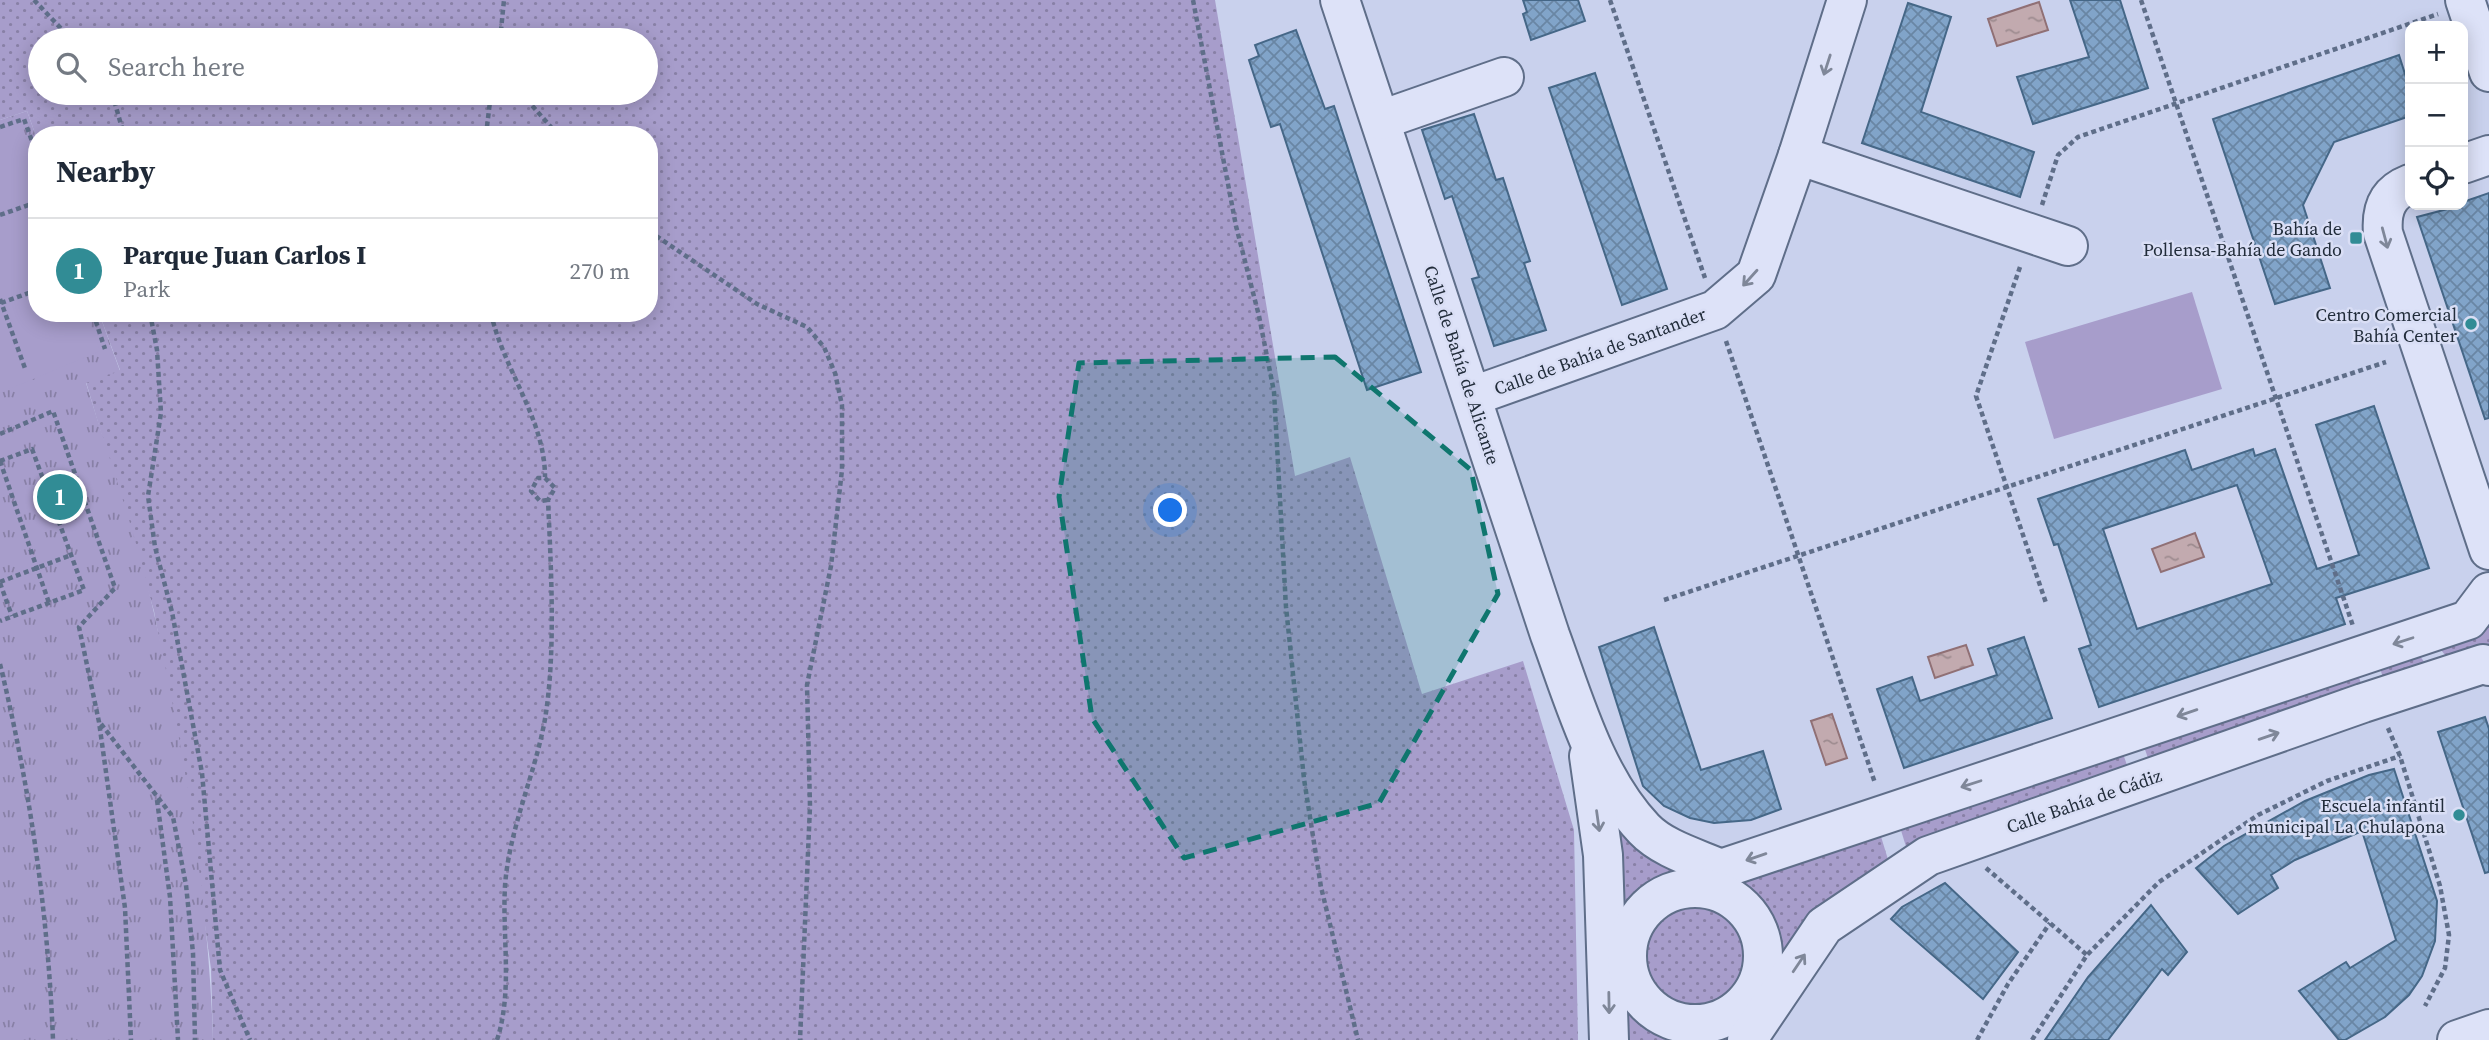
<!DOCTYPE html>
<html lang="en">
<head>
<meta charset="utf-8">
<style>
	:root { --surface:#fff; --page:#f6f6f7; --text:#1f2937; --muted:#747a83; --line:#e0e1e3; --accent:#318c95 }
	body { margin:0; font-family:"Source Serif 4",serif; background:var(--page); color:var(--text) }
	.controls { position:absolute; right:21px; top:21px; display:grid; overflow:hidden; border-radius:14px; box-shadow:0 4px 18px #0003 }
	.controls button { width:63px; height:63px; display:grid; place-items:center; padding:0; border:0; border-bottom:2px solid var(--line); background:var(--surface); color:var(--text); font:35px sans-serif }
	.you { position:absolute; left:1171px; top:511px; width:24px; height:24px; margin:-18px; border:5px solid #fff; border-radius:50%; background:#1a73e8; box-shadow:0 0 0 10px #1a73e833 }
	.badge { display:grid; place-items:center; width:46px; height:46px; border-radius:50%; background:var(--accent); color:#fff; font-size:23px; font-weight:700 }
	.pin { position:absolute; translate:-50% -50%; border:4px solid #fff; box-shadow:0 2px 7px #0006 }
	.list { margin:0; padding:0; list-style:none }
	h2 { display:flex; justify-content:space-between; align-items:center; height:91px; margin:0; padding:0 28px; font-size:30px }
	h2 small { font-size:23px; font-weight:400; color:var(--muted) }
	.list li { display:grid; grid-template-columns:46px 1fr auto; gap:21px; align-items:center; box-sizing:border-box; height:105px; padding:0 28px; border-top:2px solid var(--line) }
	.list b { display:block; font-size:26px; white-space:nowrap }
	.list p { margin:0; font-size:23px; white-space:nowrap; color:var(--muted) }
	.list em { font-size:23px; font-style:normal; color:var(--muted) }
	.icon { flex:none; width:38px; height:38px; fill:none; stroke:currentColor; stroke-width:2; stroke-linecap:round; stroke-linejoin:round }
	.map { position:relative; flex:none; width:2489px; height:1040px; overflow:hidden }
	.search { position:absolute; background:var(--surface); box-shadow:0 4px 18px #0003; left:28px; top:28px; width:630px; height:77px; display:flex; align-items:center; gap:18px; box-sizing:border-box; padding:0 24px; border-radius:38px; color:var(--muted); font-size:26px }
	.panel { position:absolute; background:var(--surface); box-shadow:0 4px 18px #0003; left:28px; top:126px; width:630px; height:196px; border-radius:28px }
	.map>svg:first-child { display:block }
	.grass { fill:url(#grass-dots); fill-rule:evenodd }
	.park { fill:url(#park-tufts) }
	.garden { fill:#a79dcb }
	.water { fill:url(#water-ripples); stroke:#907075; stroke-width:2 }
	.building { fill:url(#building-cross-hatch); stroke:#456787; stroke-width:2; fill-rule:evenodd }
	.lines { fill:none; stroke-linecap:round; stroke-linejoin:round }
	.minor-casing { stroke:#5f6e89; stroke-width:42 }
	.path { stroke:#5f6e89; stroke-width:4.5; stroke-dasharray:5 3.5; stroke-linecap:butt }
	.minor { stroke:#dde2f8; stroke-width:38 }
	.oneway { stroke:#7f8799 }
	.marked { fill:#0f766e; fill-opacity:0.2; stroke:#0f766e; stroke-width:5; stroke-dasharray:14 9; stroke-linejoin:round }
	.poi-dot { fill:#318c95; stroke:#d9def5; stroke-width:2.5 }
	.labels { text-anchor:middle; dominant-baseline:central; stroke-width:5; stroke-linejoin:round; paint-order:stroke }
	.poi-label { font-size:18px; fill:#212c3a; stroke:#d9def5; text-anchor:end }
	.street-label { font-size:18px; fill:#212c3a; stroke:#d9def5 }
</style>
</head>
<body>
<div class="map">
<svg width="2489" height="1040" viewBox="0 0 2489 1040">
	<defs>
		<pattern id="grass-dots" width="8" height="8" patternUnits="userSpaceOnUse" patternTransform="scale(1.75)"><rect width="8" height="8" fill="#a79dcb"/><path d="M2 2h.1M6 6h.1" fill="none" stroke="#8880a6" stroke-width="1.8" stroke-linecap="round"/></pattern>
		<pattern id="park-tufts" width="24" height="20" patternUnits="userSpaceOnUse" patternTransform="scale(1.75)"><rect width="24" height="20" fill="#a79dcb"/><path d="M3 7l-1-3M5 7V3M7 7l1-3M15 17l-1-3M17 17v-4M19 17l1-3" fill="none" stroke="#8880a6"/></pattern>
		<pattern id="water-ripples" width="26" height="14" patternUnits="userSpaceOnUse" patternTransform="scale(1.75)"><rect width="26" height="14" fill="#c2aaaf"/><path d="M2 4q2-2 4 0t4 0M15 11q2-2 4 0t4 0" fill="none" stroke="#9d8b8f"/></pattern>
		<pattern id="building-cross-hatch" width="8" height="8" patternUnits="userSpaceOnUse" patternTransform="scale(1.75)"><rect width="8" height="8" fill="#81a4c9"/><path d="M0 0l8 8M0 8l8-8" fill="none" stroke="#6986a4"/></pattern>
	</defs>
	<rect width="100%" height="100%" fill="#c9d1ed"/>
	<g class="grass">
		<path d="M 0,0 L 1215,0 L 1295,476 L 1350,457 L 1422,694 L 1523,661 L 1574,830 L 1578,1040 L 213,1040 L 211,969 L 188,802 L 154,611 L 86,382 L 120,370 L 99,313 L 649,313 L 649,135 L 37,135 L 37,139 L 27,111 L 0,120 ZM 40,40 L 646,40 L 646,93 L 40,93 Z"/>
		<path d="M 2489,617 L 2489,648 L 2448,659 L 2435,642 Z"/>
		<path d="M 2415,649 L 2427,666 L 2384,681 L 2378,662 Z"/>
		<path d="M 2356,669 L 2363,689 L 2149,761 L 2142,741 Z"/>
		<path d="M 2121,748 L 2128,768 L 1908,853 L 1899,824 Z"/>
		<path d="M 1612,815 L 1689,876 L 1683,882 L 1657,890 L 1625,919 L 1622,918 Z"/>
		<path d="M 1879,830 L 1890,866 L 1804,929 L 1780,953 L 1773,952 L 1757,913 L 1733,890 L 1734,882 Z"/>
		<circle cx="1696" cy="956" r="59"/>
		<path d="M 1622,987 L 1627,988 C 1643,1017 1672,1035 1706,1032 C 1718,1030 1728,1023 1739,1022 L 1732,1040 L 1617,1040 Z"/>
	</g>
	<path class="park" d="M 27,111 L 37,139 L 37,313 L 99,313 L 120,371 L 86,383 C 109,459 137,536 154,613 C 184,749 209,901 213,1040 L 0,1040 L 0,120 Z"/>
	<g class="garden">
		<path d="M 21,127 L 37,172 L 37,313 L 86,313 L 100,351 L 0,393 L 0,134 Z"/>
		<path d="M 2192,292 L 2222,389 L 2054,439 L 2025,342 Z"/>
	</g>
	<g class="water">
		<path d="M 2039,2 L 2048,30 L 1997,46 L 1988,19 Z"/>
		<path d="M 2195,533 L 2204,557 L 2161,572 L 2152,549 Z"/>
		<path d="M 1966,645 L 1973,665 L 1935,678 L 1928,657 Z"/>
		<path d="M 1832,714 L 1847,758 L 1826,765 L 1811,721 Z"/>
	</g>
	<g class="building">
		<path d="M 1523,0 L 1578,0 L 1585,21 L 1531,40 L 1523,14 L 1527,12 Z"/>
		<path d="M 2070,0 L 2120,0 L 2148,88 L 2033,124 L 2017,77 L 2089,57 Z"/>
		<path d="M 1908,3 L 1951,17 L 1921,112 L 2034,152 L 2020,197 L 1862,143 Z"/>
		<path d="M 1296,30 L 1325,109 L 1334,106 L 1421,372 L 1367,390 L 1280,124 L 1271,127 L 1249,60 L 1259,56 L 1255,45 Z"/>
		<path d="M 2399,55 L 2410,90 L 2410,116 L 2334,142 L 2303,205 L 2330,288 L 2275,304 L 2213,119 Z"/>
		<path d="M 1595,73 L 1667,289 L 1622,305 L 1549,88 Z"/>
		<path d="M 1474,114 L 1496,180 L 1503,178 L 1530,261 L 1524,263 L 1546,330 L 1494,346 L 1472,279 L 1479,277 L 1452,196 L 1445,199 L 1422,130 Z"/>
		<path d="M 2489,193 L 2489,418 L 2485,419 L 2417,217 L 2463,205 L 2463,202 Z"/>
		<path d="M 2374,406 L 2429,568 L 2336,598 L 2345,624 L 2099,707 L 2079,649 L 2091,645 L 2058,544 L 2054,545 L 2038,499 L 2185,450 L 2192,470 L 2253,449 L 2255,456 L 2275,449 L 2317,569 L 2359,555 L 2316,425 ZM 2237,485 L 2272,584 L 2137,629 L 2103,529 Z"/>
		<path d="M 1654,627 L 1701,770 L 1763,751 L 1781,809 L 1751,820 L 1714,823 L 1690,818 L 1664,806 L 1643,786 L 1599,647 Z"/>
		<path d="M 2024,637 L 2052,718 L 1904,768 L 1877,689 L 1912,677 L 1920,701 L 1997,675 L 1988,649 Z"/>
		<path d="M 2485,717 L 2489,729 L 2489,872 L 2485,873 L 2438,732 Z"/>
		<path d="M 2394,769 L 2437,901 L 2435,941 L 2422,976 L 2409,995 L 2385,1017 L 2345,1040 L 2339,1040 L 2299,991 L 2346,962 L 2350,968 L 2396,940 L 2362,831 L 2295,860 L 2271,875 L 2278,888 L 2238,914 L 2196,868 L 2224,846 L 2305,801 L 2369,775 Z"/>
		<path d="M 1945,883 L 2018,952 L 1983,999 L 1891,919 L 1902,907 Z"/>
		<path d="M 2151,905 L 2187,952 L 2168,975 L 2162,969 L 2108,1040 L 2045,1040 L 2088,977 Z"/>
	</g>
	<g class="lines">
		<defs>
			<g id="minor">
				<path d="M 1340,0 L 1550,635 C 1574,700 1595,777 1644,829 C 1663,849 1696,858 1721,869"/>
				<path d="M 2465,0 L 2489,72"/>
				<path d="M 1381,120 L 1504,77"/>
				<path d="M 1798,155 L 2068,246"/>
				<path d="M 2463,164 L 2489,155"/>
				<path d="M 2410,184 C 2387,193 2381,210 2383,233 L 2489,550"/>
				<path d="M 1473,396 L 1715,310 L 1756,275 L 1798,155 L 1847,0"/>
				<path d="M 1589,756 L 1603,855 L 1609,1040"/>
				<path d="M 1721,869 L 2468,620 L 2489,592"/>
				<circle cx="1695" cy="956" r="68"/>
				<path d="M 1747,1040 L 1824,926 L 1928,856 L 2363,703 L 2483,664 L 2489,666"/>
				<path d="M 2457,1040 L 2489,1029"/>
			</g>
		</defs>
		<use href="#minor" class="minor-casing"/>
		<g class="path">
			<path d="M 34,0 L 72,40"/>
			<path d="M 1193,0 L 1236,226 L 1259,316 L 1274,392 L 1286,607 L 1304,779 L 1321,887 L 1358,1040"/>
			<path d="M 1610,0 L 1705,278"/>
			<path d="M 2141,0 L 2353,626"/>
			<path d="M 500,40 L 504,0"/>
			<path d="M 112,93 L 124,135"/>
			<path d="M 521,93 L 558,135"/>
			<path d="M 0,127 L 24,119 L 37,155"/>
			<path d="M 486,135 L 491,93"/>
			<path d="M 2042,205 L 2058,155 L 2078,137 L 2438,14"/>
			<path d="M 0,215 L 37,202"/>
			<path d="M 649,231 L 757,304 L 807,327 L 824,347 L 835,373 L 842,405 L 842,470 L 831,566 L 807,685 L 810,806 L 800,1040"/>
			<path d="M 2020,267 L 1976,396 L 2046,603"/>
			<path d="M 0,299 L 26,371"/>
			<path d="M 1,303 L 37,290"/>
			<path d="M 93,313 L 105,349"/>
			<path d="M 150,313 L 157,350 L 161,413 L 148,496 L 155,547 L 172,612 L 202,773 L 220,970 L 250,1040"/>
			<path d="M 491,313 C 503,369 545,419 545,477"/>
			<path d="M 1726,341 L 1875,783"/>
			<path d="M 0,434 L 53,411 L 115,588 L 79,627 L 99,722 L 125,908 L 131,1040"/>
			<path d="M 0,461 L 32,449 L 84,590 L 0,621"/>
			<path d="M 0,461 L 49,603"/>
			<path d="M 0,582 L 71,555"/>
			<path d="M 0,583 L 12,616"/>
			<path d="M 1664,600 L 2386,362"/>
			<path d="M 0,664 C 30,788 48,912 53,1040"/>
			<path d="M 101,724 L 173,817 L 186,885 L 193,953 L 195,1040"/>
			<path d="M 2388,728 L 2400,756 L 2440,886 L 2449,935 L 2445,968 L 2425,1006"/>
			<path d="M 157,800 L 170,897 L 178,1040"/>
			<path d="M 1986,868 L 2087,955"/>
			<path d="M 497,1040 C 513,991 502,936 505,886 C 509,829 535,775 545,719 C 556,653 551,568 548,500 L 555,488 L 545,478 L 538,478 L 531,491 L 540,501 L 548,500"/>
			<path d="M 1977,1040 L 2008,984 L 2050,923"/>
			<path d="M 2032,1040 L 2087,955 L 2159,882 L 2258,815 L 2327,781 L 2400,756"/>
		</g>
		<use href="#minor" class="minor"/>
	</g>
	<defs><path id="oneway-shaft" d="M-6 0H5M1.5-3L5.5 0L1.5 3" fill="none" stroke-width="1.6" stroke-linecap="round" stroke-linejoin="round" transform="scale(1.75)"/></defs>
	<g class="oneway">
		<use href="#oneway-shaft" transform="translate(1827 65) rotate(108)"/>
		<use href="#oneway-shaft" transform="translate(2385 238) rotate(75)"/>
		<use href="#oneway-shaft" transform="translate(1750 278) rotate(132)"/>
		<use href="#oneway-shaft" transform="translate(2403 641) rotate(162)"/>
		<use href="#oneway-shaft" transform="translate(2187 713) rotate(161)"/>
		<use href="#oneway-shaft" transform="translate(2269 736) rotate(-19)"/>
		<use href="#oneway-shaft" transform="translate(1971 784) rotate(162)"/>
		<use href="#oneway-shaft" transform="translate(1598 821) rotate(82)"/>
		<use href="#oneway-shaft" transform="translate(1756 857) rotate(161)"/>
		<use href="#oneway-shaft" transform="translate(1799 963) rotate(-56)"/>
		<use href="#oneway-shaft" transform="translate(1609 1003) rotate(89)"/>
	</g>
	<path class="marked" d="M 1335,357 L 1471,470 L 1498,594 L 1379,803 L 1184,858 L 1092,718 L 1059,497 L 1079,363 Z"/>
	<g class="poi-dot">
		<rect x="2349" y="231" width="14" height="14" rx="3.5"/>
		<circle cx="2471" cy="324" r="7"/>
		<circle cx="2459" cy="815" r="7"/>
	</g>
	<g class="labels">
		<g class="poi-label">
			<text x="2342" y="228">Bahía de<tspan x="2342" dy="21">Pollensa-Bahía de Gando</tspan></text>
			<text x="2457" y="314">Centro Comercial<tspan x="2457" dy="21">Bahía Center</tspan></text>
			<text x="2445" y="805">Escuela infantil<tspan x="2445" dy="21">municipal La Chulapona</tspan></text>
		</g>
		<g class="street-label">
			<text transform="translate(1600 351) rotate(-20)">Calle de Bahía de Santander</text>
			<text transform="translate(1462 365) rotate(72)">Calle de Bahía de Alicante</text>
			<text transform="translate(2084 801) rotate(-19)">Calle Bahía de Cádiz</text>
		</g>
	</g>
</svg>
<div class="controls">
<button>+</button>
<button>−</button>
<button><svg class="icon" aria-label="locate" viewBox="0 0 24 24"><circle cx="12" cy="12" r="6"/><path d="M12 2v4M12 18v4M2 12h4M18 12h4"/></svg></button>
</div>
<div class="you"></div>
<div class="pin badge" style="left:60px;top:497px">1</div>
<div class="search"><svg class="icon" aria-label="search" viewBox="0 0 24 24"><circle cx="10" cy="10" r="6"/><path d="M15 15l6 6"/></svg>Search here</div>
<section class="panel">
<h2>Nearby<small></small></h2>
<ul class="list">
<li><span class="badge">1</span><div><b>Parque Juan Carlos I</b><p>Park</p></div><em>270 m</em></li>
</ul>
</section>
</div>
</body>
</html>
